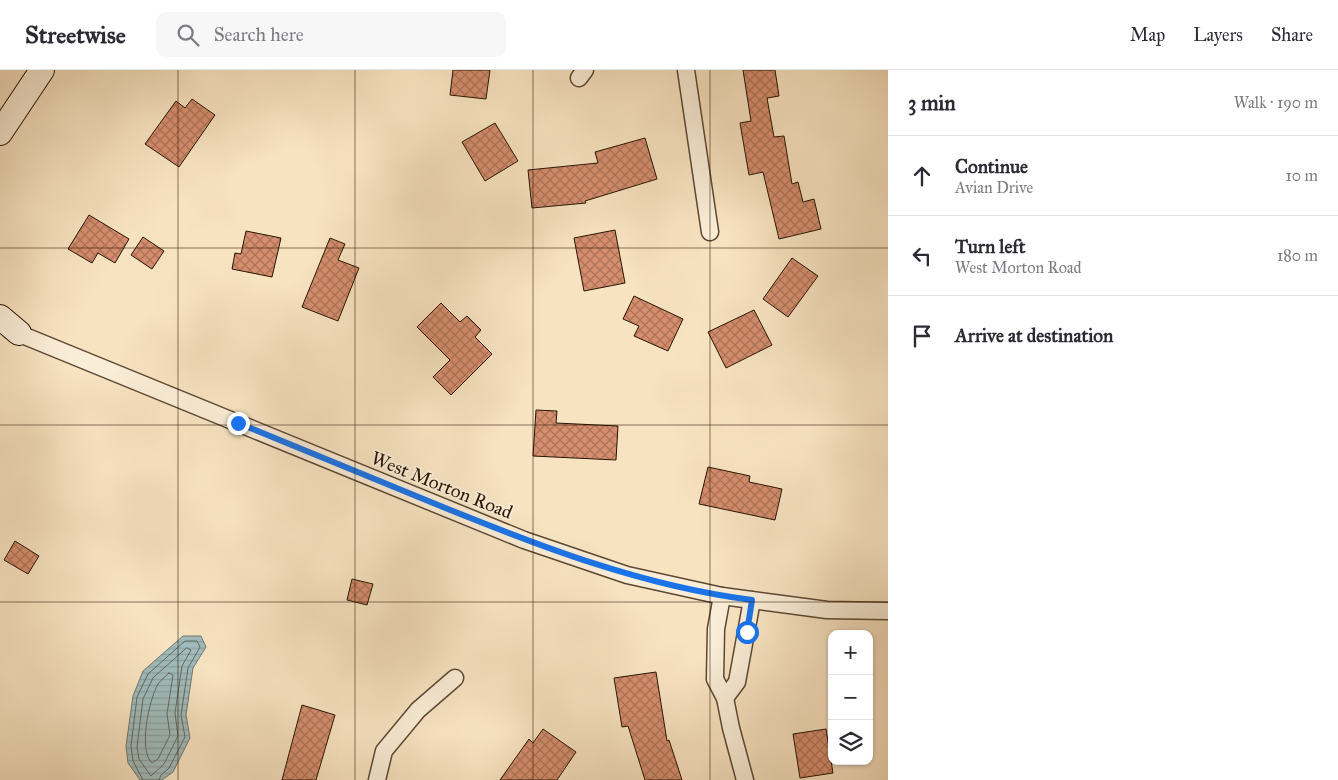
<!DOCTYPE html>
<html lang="en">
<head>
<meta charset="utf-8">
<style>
	:root { --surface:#fff; --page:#f7f7f7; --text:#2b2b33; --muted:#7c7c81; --line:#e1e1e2 }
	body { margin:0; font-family:"IM FELL Great Primer",serif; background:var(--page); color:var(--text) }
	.controls { position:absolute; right:15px; bottom:15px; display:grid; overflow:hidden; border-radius:10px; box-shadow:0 1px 4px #0004 }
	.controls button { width:45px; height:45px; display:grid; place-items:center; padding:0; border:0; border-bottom:1px solid var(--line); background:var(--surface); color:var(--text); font:25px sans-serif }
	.stop { position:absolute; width:15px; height:15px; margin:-11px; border:4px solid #1a73e8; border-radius:50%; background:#fff }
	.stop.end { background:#1a73e8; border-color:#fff; box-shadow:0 1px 5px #0008 }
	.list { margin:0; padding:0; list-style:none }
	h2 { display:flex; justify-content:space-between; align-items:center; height:65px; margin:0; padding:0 20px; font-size:21px }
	h2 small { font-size:16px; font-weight:400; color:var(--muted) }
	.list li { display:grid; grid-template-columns:32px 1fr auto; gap:15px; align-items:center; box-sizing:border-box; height:80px; padding:0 20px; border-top:1px solid var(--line) }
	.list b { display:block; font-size:19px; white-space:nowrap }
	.list p { margin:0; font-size:16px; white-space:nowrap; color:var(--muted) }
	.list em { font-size:16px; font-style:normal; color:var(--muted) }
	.icon { flex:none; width:28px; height:28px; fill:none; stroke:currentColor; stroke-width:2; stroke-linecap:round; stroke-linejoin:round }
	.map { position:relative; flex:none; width:888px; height:710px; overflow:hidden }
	header { display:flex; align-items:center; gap:30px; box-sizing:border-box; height:70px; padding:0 25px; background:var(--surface); border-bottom:1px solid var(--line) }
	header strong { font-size:24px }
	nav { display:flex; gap:28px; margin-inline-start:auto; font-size:18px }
	.search { width:350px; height:45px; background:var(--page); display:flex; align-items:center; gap:12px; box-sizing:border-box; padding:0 18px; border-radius:10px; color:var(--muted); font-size:19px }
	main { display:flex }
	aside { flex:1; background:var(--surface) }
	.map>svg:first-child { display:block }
	.water { fill:url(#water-rules); stroke:#707972 }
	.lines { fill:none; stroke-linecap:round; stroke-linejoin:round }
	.shore { stroke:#64685f; stroke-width:1 }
	.building { fill:url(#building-cross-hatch); stroke:#281402 }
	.minor-casing { stroke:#5c4832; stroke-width:19 }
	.secondary-casing { stroke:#281402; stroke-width:26 }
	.minor { stroke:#faedd7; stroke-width:16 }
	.secondary { stroke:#faedd7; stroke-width:24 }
	.route { stroke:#1a73e8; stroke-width:6 }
	.grid { fill:none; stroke:#281402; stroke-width:1; stroke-opacity:0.55 }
	.labels { text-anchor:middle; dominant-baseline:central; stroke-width:4; stroke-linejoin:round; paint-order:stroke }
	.street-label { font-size:19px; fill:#281402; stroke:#faedd7 }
</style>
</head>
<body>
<header>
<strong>Streetwise</strong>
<div class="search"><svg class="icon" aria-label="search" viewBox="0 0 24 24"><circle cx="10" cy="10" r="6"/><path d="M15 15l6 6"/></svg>Search here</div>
<nav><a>Map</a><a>Layers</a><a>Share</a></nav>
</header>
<main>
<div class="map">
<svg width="888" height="710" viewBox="0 0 888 710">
	<defs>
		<pattern id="water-rules" width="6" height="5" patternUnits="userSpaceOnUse" patternTransform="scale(1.25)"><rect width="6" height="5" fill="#a0bcbc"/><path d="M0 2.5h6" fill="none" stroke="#8aa1a0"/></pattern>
		<pattern id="building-cross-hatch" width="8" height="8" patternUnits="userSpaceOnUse" patternTransform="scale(1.25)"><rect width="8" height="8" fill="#d58e6e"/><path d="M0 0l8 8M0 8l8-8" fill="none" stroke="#ad7358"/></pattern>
	</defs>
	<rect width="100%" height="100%" fill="#f8e3c1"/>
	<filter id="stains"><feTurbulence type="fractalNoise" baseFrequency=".004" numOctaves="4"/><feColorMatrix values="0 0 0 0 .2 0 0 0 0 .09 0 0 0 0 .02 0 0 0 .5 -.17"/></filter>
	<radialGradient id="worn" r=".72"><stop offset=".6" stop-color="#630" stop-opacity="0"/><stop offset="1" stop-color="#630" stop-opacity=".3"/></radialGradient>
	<path class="water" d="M 183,566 L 201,566 L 206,577 L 193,598 L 186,645 L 190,668 L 173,702 L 162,710 L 140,710 L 128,693 L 126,676 L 133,626 L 143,601 Z"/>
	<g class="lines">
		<g class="shore">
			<path d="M 187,578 L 191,580 L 182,596 L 175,643 L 178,666 L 164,694 L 151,706 L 139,689 L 137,677 L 143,629 L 153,608 Z"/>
			<path d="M 169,603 L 173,605 L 167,644 L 170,665 L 158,689 L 152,693 C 138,680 149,630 158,614 C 161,610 165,607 169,603 Z"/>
			<path d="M 143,710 L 133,691 L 131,676 L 137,627 L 148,604 L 185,571 L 197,571 L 200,577 L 188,598 L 181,645 L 185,667 L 169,698 L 161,705 L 159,710"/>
		</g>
	</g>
	<g class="building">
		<path d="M 453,0 L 490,0 L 486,29 L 450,25 Z"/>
		<path d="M 743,0 L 775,0 L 779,26 L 767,28 L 774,67 L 784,66 L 792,114 L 798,112 L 803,132 L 814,129 L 821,159 L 779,169 L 763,102 L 749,105 L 740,53 L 751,51 Z"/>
		<path d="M 192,29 L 215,45 L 179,97 L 145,74 L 176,31 L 185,38 Z"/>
		<path d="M 495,53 L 518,91 L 485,111 L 462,72 Z"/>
		<path d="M 645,68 L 657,109 L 585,131 L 586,133 L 532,138 L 528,100 L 598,93 L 595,82 Z"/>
		<path d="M 89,145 L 129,169 L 115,193 L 98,183 L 92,193 L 68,179 Z"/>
		<path d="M 615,160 L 625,213 L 584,221 L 574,168 Z"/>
		<path d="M 246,161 L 281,168 L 272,207 L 232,199 L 235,183 L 241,184 Z"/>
		<path d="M 143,167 L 164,181 L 152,199 L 131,185 Z"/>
		<path d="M 330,168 L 345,174 L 338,190 L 359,198 L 338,251 L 302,237 Z"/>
		<path d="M 792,188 L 818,206 L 788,247 L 763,229 Z"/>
		<path d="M 634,226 L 683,249 L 668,281 L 634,266 L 639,256 L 623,249 Z"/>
		<path d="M 441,233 L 460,252 L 467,246 L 481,260 L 475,267 L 492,284 L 451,325 L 433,307 L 450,290 L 417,257 Z"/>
		<path d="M 754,240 L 772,275 L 726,298 L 708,262 Z"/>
		<path d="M 536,340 L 557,341 L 556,353 L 618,356 L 616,390 L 533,386 Z"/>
		<path d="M 708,397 L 750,406 L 749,412 L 782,419 L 775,450 L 699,434 Z"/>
		<path d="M 15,471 L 39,486 L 28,504 L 4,490 Z"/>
		<path d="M 352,509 L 373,514 L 367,535 L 347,530 Z"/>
		<path d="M 656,602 L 667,671 L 669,670 L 682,710 L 645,710 L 628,656 L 622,657 L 614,608 Z"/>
		<path d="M 302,635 L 335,645 L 316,710 L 282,710 Z"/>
		<path d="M 543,659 L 576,682 L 557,710 L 500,710 L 529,669 L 533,673 Z"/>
		<path d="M 826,659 L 833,703 L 800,708 L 793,664 Z"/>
	</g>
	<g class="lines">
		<defs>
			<g id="minor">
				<path d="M 686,0 L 710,162"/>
				<path d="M 579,8 L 585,0"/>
				<path d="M 10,260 L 524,470 L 627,505 L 722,526 L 827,540 L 888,541"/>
				<path d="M 722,526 L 716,559 L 715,609 L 725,628 L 731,658 L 745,710"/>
				<path d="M 725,628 L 737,612 L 752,530"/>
				<path d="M 377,710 L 384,681 L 418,640 L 455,608"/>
			</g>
			<g id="secondary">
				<path d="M 0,63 L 42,0"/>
				<path d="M 0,247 L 19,263"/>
			</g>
		</defs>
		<use href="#minor" class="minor-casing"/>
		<use href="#secondary" class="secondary-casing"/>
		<use href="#minor" class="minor"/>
		<use href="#secondary" class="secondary"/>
	</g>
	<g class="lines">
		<path class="route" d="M 238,353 C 304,380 371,407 438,435 C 539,476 642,516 752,530 L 747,562"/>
	</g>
	<path class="grid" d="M 178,0 L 178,710M 355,0 L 355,710M 533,0 L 533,710M 710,0 L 710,710M 0,178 L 888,178M 0,355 L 888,355M 0,532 L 888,532"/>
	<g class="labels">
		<g class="street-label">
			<text transform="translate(442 415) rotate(22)">West Morton Road</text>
		</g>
	</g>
	<rect width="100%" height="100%" filter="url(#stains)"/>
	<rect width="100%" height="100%" fill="url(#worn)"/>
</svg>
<div class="controls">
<button>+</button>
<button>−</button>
<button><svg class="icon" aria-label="layers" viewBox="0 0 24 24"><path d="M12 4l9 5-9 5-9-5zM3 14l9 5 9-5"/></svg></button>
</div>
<div class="stop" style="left:747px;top:562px"></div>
<div class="stop end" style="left:238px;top:353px"></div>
</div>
<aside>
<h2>3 min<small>Walk · 190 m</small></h2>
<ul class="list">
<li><svg class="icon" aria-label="ahead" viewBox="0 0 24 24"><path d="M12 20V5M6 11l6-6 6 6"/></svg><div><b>Continue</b><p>Avian Drive</p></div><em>10 m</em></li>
<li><svg class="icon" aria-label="left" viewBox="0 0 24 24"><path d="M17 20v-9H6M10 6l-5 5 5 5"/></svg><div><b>Turn left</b><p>West Morton Road</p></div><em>180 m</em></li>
<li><svg class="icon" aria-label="arrive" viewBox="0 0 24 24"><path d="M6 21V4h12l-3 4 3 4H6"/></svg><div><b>Arrive at destination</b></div></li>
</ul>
</aside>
</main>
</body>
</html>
